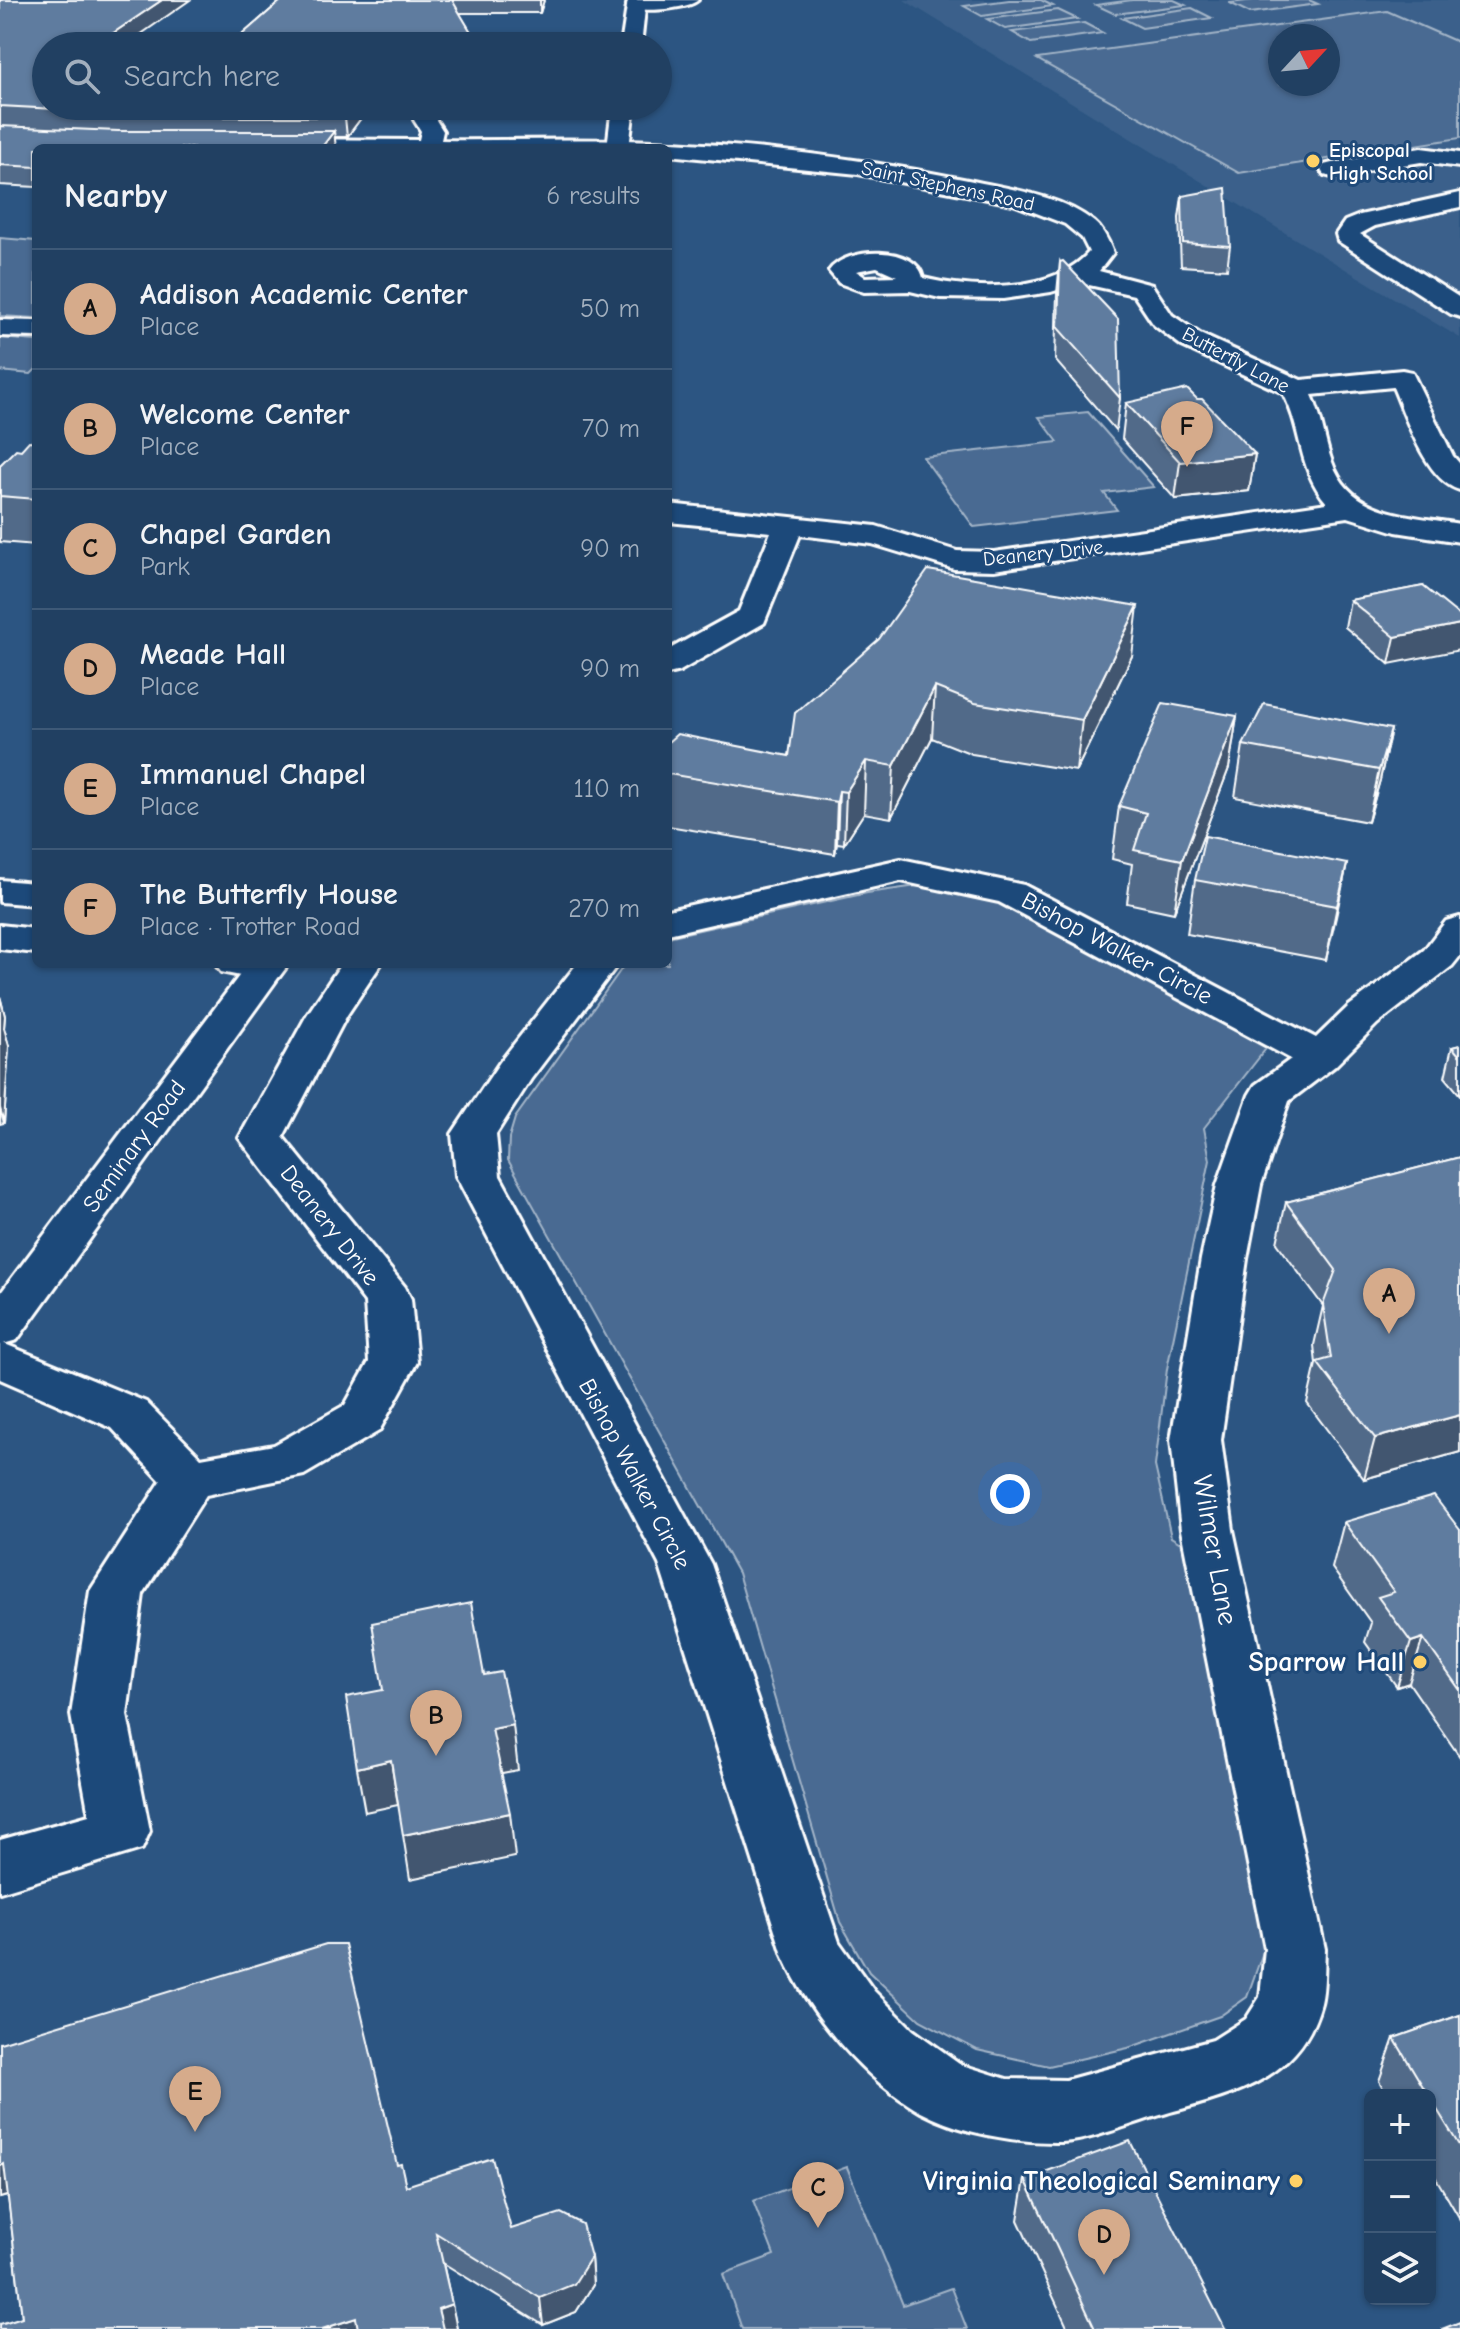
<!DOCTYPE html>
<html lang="en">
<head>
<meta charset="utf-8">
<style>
	:root { --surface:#214062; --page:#2d4b6b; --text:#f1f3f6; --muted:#a2afbe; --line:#3e5977; --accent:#d6ab8b }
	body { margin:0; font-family:"Comic Neue",sans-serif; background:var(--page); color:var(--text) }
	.controls { position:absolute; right:24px; bottom:24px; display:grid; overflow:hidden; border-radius:12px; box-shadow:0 2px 6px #0004 }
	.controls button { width:72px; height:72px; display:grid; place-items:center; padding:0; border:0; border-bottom:2px solid var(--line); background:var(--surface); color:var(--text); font:40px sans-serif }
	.compass { position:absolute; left:1268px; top:24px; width:72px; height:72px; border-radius:50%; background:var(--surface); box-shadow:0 2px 6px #0004; rotate:64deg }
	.you { position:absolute; left:1010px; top:1494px; width:28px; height:28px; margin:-20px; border:6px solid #fff; border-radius:50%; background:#1a73e8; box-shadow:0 0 0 12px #1a73e833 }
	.badge { display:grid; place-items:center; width:52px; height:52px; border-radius:50%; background:var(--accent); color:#111; font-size:26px; font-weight:700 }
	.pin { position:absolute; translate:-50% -66px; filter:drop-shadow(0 2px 4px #0008) }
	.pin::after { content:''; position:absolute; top:42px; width:28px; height:24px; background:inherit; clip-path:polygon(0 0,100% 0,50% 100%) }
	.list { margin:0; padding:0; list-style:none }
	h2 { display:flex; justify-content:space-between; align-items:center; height:104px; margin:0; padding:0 32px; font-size:34px }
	h2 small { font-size:26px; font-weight:400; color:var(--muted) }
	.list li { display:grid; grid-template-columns:52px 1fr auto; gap:24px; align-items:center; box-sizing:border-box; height:120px; padding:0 32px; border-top:2px solid var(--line) }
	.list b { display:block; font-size:30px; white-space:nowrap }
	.list p { margin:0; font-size:26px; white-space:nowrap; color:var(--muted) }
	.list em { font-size:26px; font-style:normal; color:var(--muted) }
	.icon { flex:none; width:44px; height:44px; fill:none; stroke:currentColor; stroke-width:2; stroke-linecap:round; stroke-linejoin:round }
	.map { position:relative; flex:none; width:1460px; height:2329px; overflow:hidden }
	.search { position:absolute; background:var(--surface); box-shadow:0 2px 6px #0004; left:32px; top:32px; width:640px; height:88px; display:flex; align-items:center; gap:20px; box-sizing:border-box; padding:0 28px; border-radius:44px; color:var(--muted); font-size:30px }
	.panel { position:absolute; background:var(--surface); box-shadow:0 2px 6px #0004; left:32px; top:144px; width:640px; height:824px; border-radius:12px }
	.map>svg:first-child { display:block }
	.built { fill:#3b618b; fill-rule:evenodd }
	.green { fill:#486b92; stroke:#a4b5c8; stroke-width:2; fill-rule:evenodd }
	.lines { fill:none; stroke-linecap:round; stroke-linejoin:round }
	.minor-casing { stroke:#fff; stroke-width:6 }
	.major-casing { stroke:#fff; stroke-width:6 }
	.minor { fill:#1f4a7a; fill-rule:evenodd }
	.major { fill:#1f4a7a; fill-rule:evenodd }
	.wall { fill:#516b89; stroke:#fff; stroke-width:2 }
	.shaded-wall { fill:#42576f; stroke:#fff; stroke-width:2 }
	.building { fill:#5e7c9f; stroke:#fff; stroke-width:2 }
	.poi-dot { fill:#ffd166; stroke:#1f4a7a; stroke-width:3 }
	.labels { text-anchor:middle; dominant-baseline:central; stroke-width:6; stroke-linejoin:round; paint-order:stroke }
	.far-poi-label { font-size:20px; font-weight:bold; fill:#fff; stroke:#1f4a7a; text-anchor:start }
	.far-street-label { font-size:20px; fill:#fff; stroke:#1f4a7a }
	.street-label { font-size:24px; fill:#fff; stroke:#1f4a7a }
	.near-street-label { font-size:28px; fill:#fff; stroke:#1f4a7a }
	.near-poi-label { font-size:28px; font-weight:bold; fill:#fff; stroke:#1f4a7a; text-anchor:end }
</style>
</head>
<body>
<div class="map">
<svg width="1460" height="2329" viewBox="0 0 1460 2329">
	<rect width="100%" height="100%" fill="#2c5582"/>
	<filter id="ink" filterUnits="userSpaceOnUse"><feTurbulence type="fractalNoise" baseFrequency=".0125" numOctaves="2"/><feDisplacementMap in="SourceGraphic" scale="16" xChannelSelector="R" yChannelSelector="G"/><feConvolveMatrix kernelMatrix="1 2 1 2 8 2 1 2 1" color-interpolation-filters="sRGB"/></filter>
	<g filter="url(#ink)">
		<path class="built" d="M 904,0 L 1460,0 L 1460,338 L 1287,234 ZM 1280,36 L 1328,36 L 1328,84 L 1280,84 Z"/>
		<g class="green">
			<path d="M 1009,0 L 1041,0 L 1053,6 L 982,16 L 964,6 Z"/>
			<path d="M 1132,0 L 1174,0 L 1185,5 L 1115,14 L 1096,5 Z"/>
			<path d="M 1254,0 L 1309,0 L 1318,4 L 1250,13 L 1230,3 Z"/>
			<path d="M 1192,8 L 1212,18 L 1142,28 L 1122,18 Z"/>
			<path d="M 1058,10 L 1077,19 L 1005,29 L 987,19 Z"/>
			<path d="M 1387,11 L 1460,43 L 1460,138 L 1239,173 L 1037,59 ZM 1280,36 L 1328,36 L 1328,84 L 1280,84 Z"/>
			<path d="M 1084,23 L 1103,33 L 1031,43 L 1012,32 Z"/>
			<path d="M 0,238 L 36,241 L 36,318 L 0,316 Z"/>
			<path d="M 0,338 L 36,341 L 36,369 L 31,374 L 0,371 Z"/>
			<path d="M 1088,412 L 1154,487 L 1104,493 L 1117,510 L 974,527 L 923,457 L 1058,442 L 1039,417 Z"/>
			<path d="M 924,885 L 1009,901 L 1268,1046 L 1204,1128 L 1210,1160 L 1167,1369 L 1155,1466 L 1171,1537 L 1187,1547 L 1268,1938 L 1247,1997 L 1220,2016 L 1128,2048 L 1049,2066 L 977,2050 L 920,2020 L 869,1972 L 840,1922 L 738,1573 L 508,1160 L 509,1138 L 515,1118 L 625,964 L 668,964 L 668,938 L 672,936 L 867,893 Z"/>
			<path d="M 847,2167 L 903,2305 L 951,2288 L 967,2329 L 742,2329 L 723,2274 L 774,2255 L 753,2201 Z"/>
		</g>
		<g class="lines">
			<defs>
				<g id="minor">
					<path d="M 698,0 C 689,9 637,14 627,5 L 634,0 Z"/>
					<path d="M 417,106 L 439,106 L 436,120 L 443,131 L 441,140 C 518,141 596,137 672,142 C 772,147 870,160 968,180 C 1010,189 1060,195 1094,222 C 1104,230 1109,242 1113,253 L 1099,271 L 1152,285 L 1172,315 L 1200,334 L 1301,380 L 1402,370 L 1412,372 L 1453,456 L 1460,464 L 1460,490 C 1426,481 1406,417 1393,387 L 1312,395 C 1322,417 1324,440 1332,462 C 1351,517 1412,515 1460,524 L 1460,542 L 1396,532 L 1348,517 L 994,570 L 954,569 L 872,544 L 800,535 L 764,623 L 680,671 L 668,674 L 668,650 L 739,611 L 771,532 L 668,522 L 668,504 L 876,526 L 957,551 L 994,552 L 1327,503 C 1297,468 1303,430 1283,393 L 1182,346 L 1154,325 L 1134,295 L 1080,283 L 1051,292 L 1003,299 L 940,298 L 910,291 L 864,292 L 839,283 L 829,271 C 846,246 917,245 923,278 C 971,290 1053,294 1089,252 L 1082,238 L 1065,224 L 1013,204 L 858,174 L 668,155 L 668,148 L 263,146 L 274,139 L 419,140 L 421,131 L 414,120 ZM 877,267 L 897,276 L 865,277 L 856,271 Z"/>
					<path d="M 1421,148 L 1460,153 L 1460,167 L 1421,162 L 1332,177 L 1324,175 L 1321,170 L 1324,165 L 1332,163 Z"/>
					<path d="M 1460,193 L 1460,207 L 1375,226 L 1360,234 L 1460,298 L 1460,317 L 1451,314 L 1338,241 L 1336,234 L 1345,221 L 1360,215 Z"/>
					<path d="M 0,320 L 36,321 L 36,337 L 0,336 Z"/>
					<path d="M 901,859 L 1024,885 L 1316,1038 L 1349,1006 L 1424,950 L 1446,921 L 1460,917 L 1460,956 L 1452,966 L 1377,1024 L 1335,1066 L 1289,1101 L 1261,1185 L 1247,1259 L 1221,1440 L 1233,1530 L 1325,1949 C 1324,1966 1325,1987 1321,2003 C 1301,2079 1233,2095 1167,2113 C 1138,2121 1090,2141 1062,2142 C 1017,2143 962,2134 921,2112 C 864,2080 809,2014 783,1955 L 659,1564 L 456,1176 L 452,1134 L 500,1062 L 577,964 L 618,964 L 531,1079 L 496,1134 L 500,1176 L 711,1564 L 839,1942 L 874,1991 L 913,2030 L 962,2065 L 1007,2079 L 1066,2080 L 1213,2040 L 1246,2019 L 1260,1997 L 1265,1949 L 1181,1530 L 1171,1440 L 1201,1259 L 1217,1185 L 1249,1095 L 1255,1085 L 1291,1059 L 999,902 L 901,881 L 668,934 L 668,910 Z"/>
					<path d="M 0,880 L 36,883 L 36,905 L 0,902 Z"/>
					<path d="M 0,925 L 36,929 L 36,953 L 0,949 Z"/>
					<path d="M 215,964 L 281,964 L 285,969 L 279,977 L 265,981 L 221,972 Z"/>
					<path d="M 341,964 L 381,964 L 347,1015 L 283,1137 L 405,1287 L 411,1299 L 417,1362 L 379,1431 L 304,1475 L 206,1495 L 143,1594 L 127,1715 L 150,1831 L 142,1849 L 0,1892 L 0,1840 L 89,1815 L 71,1715 L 90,1591 L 161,1481 L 112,1428 L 0,1379 L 0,1342 L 146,1402 L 201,1458 L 274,1445 L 345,1405 L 369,1362 L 365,1302 L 239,1138 L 307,1015 Z"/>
				</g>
				<g id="major">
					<path d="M 628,0 L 646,0 L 641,46 L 621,46 Z"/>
					<path d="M 612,106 L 634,106 L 629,148 L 607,148 Z"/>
					<path d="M 248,964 L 288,964 L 17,1340 L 0,1345 L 0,1294 Z"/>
				</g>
			</defs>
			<use href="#minor" class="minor-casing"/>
			<use href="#major" class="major-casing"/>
			<use href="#minor" class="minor"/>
			<use href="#major" class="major"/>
		</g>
		<g class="wall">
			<path d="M 0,0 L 46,46 L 46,106 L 370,106 L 347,137 L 334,137 L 336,148 L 36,148 L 36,187 L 0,185 Z"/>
			<path d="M 282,0 L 544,0 L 540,13 L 459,13 L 474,37 L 475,46 L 229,46 Z"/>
			<path d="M 1182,196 L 1230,246 L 1227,269 L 1181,266 L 1179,218 Z"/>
			<path d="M 1060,262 L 1120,398 L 1116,431 L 1055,360 L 1057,293 Z"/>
			<path d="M 1126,403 L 1255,454 L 1249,491 L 1175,499 L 1122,439 Z"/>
			<path d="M 36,442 L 36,545 L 0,542 L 0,465 L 21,450 Z"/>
			<path d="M 1423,586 L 1389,664 L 1345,627 L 1350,600 Z"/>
			<path d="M 879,639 L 1132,656 L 1076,771 L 972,754 L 932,738 L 891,818 L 864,813 L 844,844 L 837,843 L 835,854 L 668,826 L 668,742 L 789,756 Z"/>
			<path d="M 1237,716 L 1229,768 L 1174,913 L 1127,903 L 1132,864 L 1112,859 L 1119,806 Z"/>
			<path d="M 1391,729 L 1380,780 L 1368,822 L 1235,797 L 1243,745 Z"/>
			<path d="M 1347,864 L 1326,960 L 1187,934 L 1195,880 Z"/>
			<path d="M 0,996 L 5,1016 L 4,1028 L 9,1046 L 4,1123 L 0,1124 Z"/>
			<path d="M 1460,1045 L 1460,1095 L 1445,1077 L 1452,1047 Z"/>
			<path d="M 1460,1157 L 1460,1452 L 1364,1479 L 1307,1403 L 1316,1364 L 1314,1345 L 1323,1306 L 1277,1243 L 1286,1202 Z"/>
			<path d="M 1344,1522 L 1460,1530 L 1460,1757 L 1409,1683 L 1397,1687 L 1365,1642 L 1371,1623 L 1332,1568 Z"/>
			<path d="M 1460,2015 L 1460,2219 L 1430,2168 L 1430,2095 L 1387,2095 L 1379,2081 L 1394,2038 Z"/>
			<path d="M 0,2043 L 397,2165 L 406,2186 L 511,2229 L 591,2257 L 593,2285 L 576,2312 L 543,2325 L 443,2263 L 457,2329 L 0,2329 L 22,2317 L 8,2196 L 0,2198 Z"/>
			<path d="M 1025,2179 L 1225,2329 L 1068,2329 L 1018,2220 Z"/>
		</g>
		<g class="shaded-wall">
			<path d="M 162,0 L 190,0 L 124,46 L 94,46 Z"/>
			<path d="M 540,0 L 544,0 L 540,13 Z"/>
			<path d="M 431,35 L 431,46 L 424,46 L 424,42 Z"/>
			<path d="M 353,106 L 370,106 L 347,137 L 345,117 Z"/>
			<path d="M 334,131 L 336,148 L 321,148 Z"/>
			<path d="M 1255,454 L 1249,491 L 1175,499 L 1180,462 Z"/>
			<path d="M 1138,606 L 1132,656 L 1076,771 L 1082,720 Z"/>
			<path d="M 1460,624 L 1460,650 L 1389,664 L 1395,637 Z"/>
			<path d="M 935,687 L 932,738 L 891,818 L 894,766 Z"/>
			<path d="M 1237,716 L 1229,768 L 1174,913 L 1182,860 Z"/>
			<path d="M 1391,729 L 1380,780 L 1368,822 L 1379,770 Z"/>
			<path d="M 866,761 L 864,813 L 844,844 L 846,792 Z"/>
			<path d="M 839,791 L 837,843 L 835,854 L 837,802 Z"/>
			<path d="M 1347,864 L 1336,917 L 1326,960 L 1337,906 Z"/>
			<path d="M 0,996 L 5,1016 L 4,1028 L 9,1046 L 4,1123 L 0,1108 Z"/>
			<path d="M 1460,1415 L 1460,1452 L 1364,1479 L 1375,1438 Z"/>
			<path d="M 1423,1638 L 1409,1683 L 1397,1687 L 1411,1642 Z"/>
			<path d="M 513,1725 L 518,1770 L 497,1774 L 492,1729 Z"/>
			<path d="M 391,1760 L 398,1805 L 365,1812 L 357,1768 Z"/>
			<path d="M 510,1813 L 515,1857 L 410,1879 L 403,1835 Z"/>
			<path d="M 4,2164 L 16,2193 L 0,2198 L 0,2166 Z"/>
			<path d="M 591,2257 L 593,2285 L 576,2312 L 543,2325 L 540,2298 Z"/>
			<path d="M 452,2304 L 457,2329 L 442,2329 L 438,2309 Z"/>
			<path d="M 356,2318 L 359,2329 L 322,2329 Z"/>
		</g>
		<g class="building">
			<path d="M 0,0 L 162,0 L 94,46 L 46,46 L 46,106 L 353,106 L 345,117 L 206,117 L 0,106 Z"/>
			<path d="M 282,0 L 452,0 L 474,37 L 431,35 L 424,42 L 403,41 L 399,46 L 229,46 Z"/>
			<path d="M 0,126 L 118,131 L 334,131 L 321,148 L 36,148 L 36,167 L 0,165 Z"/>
			<path d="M 1226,188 L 1230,246 L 1183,243 L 1182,196 Z"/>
			<path d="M 1063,261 L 1118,319 L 1120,398 L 1058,328 L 1060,262 Z"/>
			<path d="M 1187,389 L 1197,399 L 1202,399 L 1255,454 L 1180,462 L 1126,403 Z"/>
			<path d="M 29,441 L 36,442 L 36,499 L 0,496 L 0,465 L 16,449 L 21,450 Z"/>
			<path d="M 928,570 L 1138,606 L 1082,720 L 975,703 L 935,687 L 894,766 L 866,761 L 846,792 L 839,791 L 837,802 L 668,774 L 668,742 L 677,734 L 789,756 L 795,713 L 879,639 Z"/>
			<path d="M 1423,586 L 1460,616 L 1460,624 L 1395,637 L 1350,600 Z"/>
			<path d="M 1163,703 L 1237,716 L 1182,860 L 1134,850 L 1146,813 L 1119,806 Z"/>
			<path d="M 1264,704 L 1391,729 L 1379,770 L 1243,745 Z"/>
			<path d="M 1205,836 L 1347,864 L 1337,906 L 1195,880 Z"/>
			<path d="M 1460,1045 L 1460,1056 L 1452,1047 Z"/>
			<path d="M 1460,1157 L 1460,1415 L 1375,1438 L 1317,1362 L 1331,1358 L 1323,1305 L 1336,1270 L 1286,1202 Z"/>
			<path d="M 1434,1496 L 1460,1530 L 1460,1690 L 1423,1638 L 1411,1642 L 1378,1597 L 1394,1592 L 1344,1522 Z"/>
			<path d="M 471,1603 L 484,1675 L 501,1672 L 513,1725 L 492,1729 L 510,1813 L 403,1835 L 391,1760 L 357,1768 L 346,1697 L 383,1690 L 372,1623 Z"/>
			<path d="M 326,1944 L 345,1944 L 397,2165 L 401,2164 L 406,2186 L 492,2158 L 511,2229 L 561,2213 L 582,2224 L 591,2257 L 574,2284 L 540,2298 L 436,2233 L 452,2304 L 438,2309 L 443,2329 L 358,2329 L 356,2318 L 322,2329 L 0,2329 L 0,2324 L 22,2317 L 4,2164 L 0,2166 L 0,2043 Z"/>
			<path d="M 1460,2015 L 1460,2147 L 1430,2098 L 1430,2095 L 1428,2095 L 1394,2038 Z"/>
			<path d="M 1130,2141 L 1225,2329 L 1095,2329 L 1025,2179 Z"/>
			<path d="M 1460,2322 L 1460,2329 L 1442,2329 Z"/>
		</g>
	</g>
	<g class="poi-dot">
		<circle cx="1313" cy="161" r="8"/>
		<circle cx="1420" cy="1662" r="8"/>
		<circle cx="1296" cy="2181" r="8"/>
	</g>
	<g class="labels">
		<g class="far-poi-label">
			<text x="1329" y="150">Episcopal<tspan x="1329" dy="23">High School</tspan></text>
		</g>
		<g class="far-street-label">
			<text transform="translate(948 186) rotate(12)">Saint Stephens Road</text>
			<text transform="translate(1236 360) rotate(28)">Butterfly Lane</text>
			<text transform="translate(1043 553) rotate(-6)">Deanery Drive</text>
		</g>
		<g class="street-label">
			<text transform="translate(1117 948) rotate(28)">Bishop Walker Circle</text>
			<text transform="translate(134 1146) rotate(-54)">Seminary Road</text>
			<text transform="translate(330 1225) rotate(52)">Deanery Drive</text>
			<text transform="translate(635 1474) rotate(62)">Bishop Walker Circle</text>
		</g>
		<g class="near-street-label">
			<text transform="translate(1215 1550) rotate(80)">Wilmer Lane</text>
		</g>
		<g class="near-poi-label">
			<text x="1404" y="1662">Sparrow Hall</text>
			<text x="1280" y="2181">Virginia Theological Seminary</text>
		</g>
	</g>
</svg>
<div class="controls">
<button>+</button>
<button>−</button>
<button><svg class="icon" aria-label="layers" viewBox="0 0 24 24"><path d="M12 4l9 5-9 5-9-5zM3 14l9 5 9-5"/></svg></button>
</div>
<svg class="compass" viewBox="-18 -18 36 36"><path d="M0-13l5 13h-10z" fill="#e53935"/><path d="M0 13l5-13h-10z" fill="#a2afbe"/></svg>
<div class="you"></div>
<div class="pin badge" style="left:1389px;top:1334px">A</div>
<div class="pin badge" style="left:436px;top:1756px">B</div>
<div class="pin badge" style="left:818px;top:2228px">C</div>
<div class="pin badge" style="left:1104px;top:2275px">D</div>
<div class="pin badge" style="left:195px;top:2132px">E</div>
<div class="pin badge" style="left:1187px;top:467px">F</div>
<div class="search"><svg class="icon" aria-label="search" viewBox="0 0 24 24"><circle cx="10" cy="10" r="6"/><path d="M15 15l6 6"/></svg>Search here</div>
<section class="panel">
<h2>Nearby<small>6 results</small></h2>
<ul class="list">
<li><span class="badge">A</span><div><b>Addison Academic Center</b><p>Place</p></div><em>50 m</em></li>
<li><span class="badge">B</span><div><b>Welcome Center</b><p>Place</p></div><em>70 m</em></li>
<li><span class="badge">C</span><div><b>Chapel Garden</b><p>Park</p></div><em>90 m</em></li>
<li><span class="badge">D</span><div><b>Meade Hall</b><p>Place</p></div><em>90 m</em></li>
<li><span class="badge">E</span><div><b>Immanuel Chapel</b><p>Place</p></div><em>110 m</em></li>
<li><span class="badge">F</span><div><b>The Butterfly House</b><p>Place · Trotter Road</p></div><em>270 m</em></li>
</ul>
</section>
</div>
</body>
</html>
